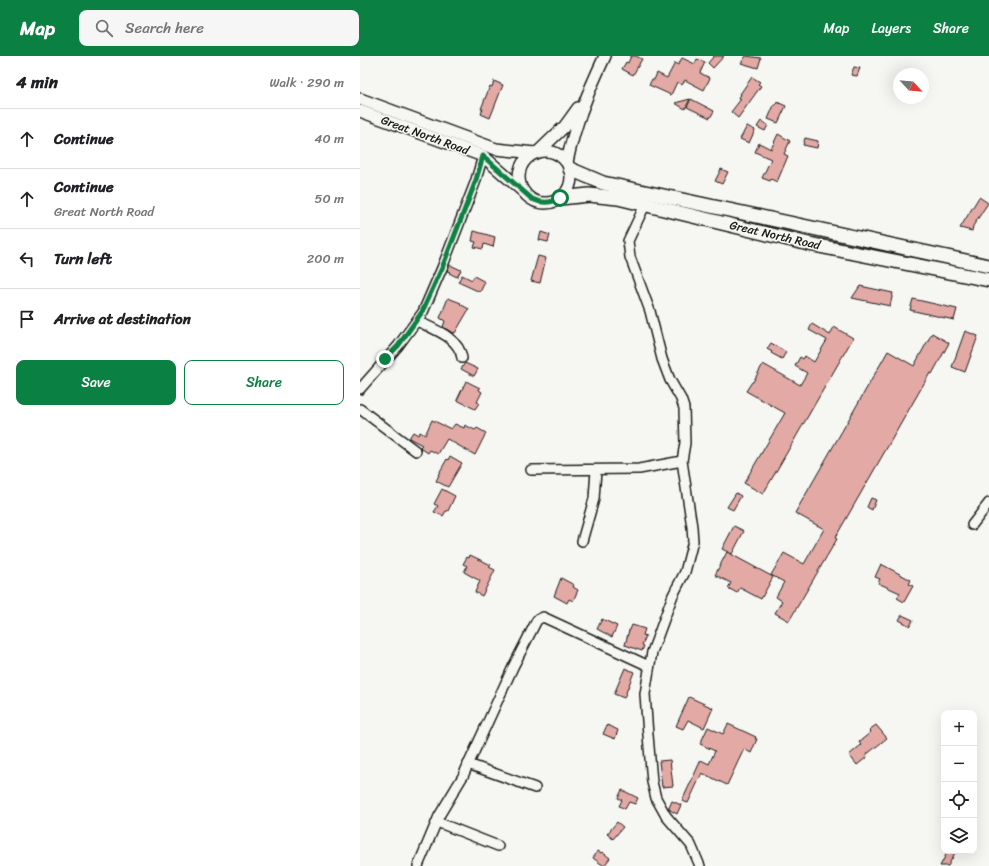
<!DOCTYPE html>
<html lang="en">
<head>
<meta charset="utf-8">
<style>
	:root { --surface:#fff; --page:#f6f6f6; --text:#202124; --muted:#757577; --line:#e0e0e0; --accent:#0b8043 }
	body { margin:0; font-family:Sriracha,sans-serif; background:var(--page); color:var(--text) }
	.controls { position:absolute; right:12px; bottom:12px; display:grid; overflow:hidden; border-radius:8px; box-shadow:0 4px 16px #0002 }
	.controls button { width:36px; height:36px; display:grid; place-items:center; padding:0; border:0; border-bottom:1px solid var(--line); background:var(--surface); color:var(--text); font:20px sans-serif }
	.compass { position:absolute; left:533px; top:12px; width:36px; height:36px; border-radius:50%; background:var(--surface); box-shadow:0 4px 16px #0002; rotate:116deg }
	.stop { position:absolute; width:12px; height:12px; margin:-9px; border:3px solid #0b8043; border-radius:50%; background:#fff }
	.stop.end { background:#0b8043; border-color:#fff; box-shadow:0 1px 4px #0008 }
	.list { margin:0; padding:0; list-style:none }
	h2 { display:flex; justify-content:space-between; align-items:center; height:52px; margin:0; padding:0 16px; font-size:17px }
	h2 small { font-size:13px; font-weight:400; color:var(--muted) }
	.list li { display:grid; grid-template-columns:26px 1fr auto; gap:12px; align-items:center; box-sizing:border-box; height:60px; padding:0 16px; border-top:1px solid var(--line) }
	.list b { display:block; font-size:15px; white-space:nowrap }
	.list p { margin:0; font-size:13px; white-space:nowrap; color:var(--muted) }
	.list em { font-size:13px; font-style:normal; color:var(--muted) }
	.actions { display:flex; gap:8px; padding:12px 16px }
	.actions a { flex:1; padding:9px 0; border:1px solid var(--accent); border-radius:8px; text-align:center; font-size:14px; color:var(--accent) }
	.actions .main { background:var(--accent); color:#fff }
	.icon { flex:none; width:22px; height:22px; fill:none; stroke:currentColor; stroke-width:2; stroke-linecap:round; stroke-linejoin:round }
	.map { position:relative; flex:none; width:629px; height:810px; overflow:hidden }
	header { display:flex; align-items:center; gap:24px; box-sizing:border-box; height:56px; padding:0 20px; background:var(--accent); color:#fff }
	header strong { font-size:19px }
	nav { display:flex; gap:22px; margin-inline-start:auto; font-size:14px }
	.search { width:280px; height:36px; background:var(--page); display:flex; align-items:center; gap:10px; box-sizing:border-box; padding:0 14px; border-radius:8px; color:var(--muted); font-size:15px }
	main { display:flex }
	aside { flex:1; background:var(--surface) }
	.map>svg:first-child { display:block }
	.building { fill:#e3a9a4; stroke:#1c1c1c }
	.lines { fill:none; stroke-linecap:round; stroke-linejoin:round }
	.minor-casing { stroke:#1c1c1c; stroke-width:12 }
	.major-casing { stroke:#1c1c1c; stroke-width:14 }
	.highway-casing { stroke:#1c1c1c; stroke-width:16 }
	.minor { stroke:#f6f6f2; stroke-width:9 }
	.major { stroke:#f6f6f2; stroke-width:11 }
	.highway { stroke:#f6f6f2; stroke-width:13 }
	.route { stroke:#0b8043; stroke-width:5 }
	.labels { text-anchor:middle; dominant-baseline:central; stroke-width:3; stroke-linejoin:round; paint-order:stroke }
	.street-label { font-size:12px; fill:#1c1c1c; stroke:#f6f6f2 }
</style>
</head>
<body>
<header>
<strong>Map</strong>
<div class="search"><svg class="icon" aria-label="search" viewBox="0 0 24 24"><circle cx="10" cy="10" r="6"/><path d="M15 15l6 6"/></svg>Search here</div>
<nav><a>Map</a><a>Layers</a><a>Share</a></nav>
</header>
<main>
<aside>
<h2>4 min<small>Walk · 290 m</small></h2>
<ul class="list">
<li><svg class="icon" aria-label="ahead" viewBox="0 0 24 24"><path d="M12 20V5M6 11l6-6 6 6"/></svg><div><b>Continue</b></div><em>40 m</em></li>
<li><svg class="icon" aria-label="ahead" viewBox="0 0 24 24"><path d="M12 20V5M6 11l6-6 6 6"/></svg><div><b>Continue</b><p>Great North Road</p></div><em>50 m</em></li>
<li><svg class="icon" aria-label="left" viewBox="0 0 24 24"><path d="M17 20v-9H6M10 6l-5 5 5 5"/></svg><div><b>Turn left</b></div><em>200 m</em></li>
<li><svg class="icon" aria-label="arrive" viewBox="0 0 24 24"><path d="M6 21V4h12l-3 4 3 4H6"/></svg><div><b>Arrive at destination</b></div></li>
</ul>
<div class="actions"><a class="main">Save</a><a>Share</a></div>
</aside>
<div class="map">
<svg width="629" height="810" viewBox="0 0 629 810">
	<rect width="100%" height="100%" fill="#f6f6f2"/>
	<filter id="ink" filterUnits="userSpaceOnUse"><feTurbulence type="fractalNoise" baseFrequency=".025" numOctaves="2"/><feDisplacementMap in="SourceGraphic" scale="8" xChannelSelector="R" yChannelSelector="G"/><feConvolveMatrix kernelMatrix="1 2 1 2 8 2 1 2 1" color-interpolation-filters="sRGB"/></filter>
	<g filter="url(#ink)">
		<g class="building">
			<path d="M 271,0 L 276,0 L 282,3 L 273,19 L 262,13 L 266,6 L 268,7 Z"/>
			<path d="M 354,0 L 364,0 L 353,12 L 348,7 Z"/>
			<path d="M 386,0 L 401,2 L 398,12 L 381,7 Z"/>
			<path d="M 322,2 L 335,8 L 337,3 L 345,6 L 340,17 L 350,22 L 344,34 L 325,24 L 322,29 L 317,26 L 311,39 L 289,29 L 292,23 L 294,24 L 297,17 L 307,22 L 315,7 L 318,9 Z"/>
			<path d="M 494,11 L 500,12 L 497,20 L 491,19 Z"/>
			<path d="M 392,21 L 400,26 L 398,28 L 401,30 L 378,62 L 371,56 L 381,43 L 379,42 L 381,38 L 380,38 Z"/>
			<path d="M 134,25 L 143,29 L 130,62 L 121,58 L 123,53 L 121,53 L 130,30 L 132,31 Z"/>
			<path d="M 330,43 L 325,53 L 315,47 Z"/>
			<path d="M 331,43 L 354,55 L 350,62 L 327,51 Z"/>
			<path d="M 417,46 L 426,50 L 418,67 L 408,63 L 414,49 L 416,49 Z"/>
			<path d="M 401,65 L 408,69 L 405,75 L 397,71 Z"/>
			<path d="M 387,70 L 395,74 L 389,87 L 380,83 Z"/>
			<path d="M 418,78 L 430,85 L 424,98 L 428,100 L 417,126 L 411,123 L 410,125 L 402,122 L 411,103 L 395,96 L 399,87 L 411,93 Z"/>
			<path d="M 445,82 L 458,85 L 457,92 L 443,89 Z"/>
			<path d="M 361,113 L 368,116 L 362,128 L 355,125 Z"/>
			<path d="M 619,141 L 628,147 L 613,170 L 612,175 L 600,172 Z"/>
			<path d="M 114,175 L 135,181 L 133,191 L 124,188 L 123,193 L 114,191 L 116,186 L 112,185 Z"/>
			<path d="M 181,176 L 190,179 L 188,186 L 179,184 Z"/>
			<path d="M 178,200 L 186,202 L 180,227 L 171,225 Z"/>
			<path d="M 90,209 L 101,214 L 97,221 L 89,217 L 90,216 L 87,215 Z"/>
			<path d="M 102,219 L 112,224 L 114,220 L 125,226 L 120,236 L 98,226 Z"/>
			<path d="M 500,230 L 533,237 L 530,250 L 492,242 Z"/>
			<path d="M 88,242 L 101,247 L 100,248 L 109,253 L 95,277 L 93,276 L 93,277 L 83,271 L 85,265 L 80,262 Z"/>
			<path d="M 553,243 L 597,253 L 594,264 L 550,254 Z"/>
			<path d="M 452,268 L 470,279 L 474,271 L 493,282 L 403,438 L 384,427 L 425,357 L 386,335 L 392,326 L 393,326 L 403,308 L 440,329 L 447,317 L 435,310 L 440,301 L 443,303 L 445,300 L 454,306 L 467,284 L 449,274 Z"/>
			<path d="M 605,275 L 618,280 L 605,316 L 592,311 Z"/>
			<path d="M 572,277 L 589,287 L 572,318 L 570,317 L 475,482 L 477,483 L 429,565 L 415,557 L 422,545 L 416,541 L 424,526 L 411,519 L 424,497 L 444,508 L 464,473 L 435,457 L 528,295 L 554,310 Z"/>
			<path d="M 411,287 L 426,296 L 422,303 L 411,297 L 412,296 L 407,293 Z"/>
			<path d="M 105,307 L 118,313 L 114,320 L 101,313 Z"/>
			<path d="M 106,325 L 120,332 L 119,334 L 122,336 L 117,346 L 119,347 L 115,353 L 97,344 Z"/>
			<path d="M 72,364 L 91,373 L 95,368 L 104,372 L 105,369 L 115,374 L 117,372 L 126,377 L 115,399 L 87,383 L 78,398 L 70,394 L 68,397 L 62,393 L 60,391 L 62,389 L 49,382 L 53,376 L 58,379 L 60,376 L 65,379 Z"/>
			<path d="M 90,400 L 102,407 L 88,431 L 76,425 L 79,419 L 78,419 L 87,403 L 88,404 Z"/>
			<path d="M 82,433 L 95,440 L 88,455 L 86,455 L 83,460 L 74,456 L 78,450 L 74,448 Z"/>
			<path d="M 376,437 L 381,440 L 373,454 L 367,451 Z"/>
			<path d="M 511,442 L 516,444 L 512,454 L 507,451 Z"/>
			<path d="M 374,470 L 384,475 L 372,498 L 362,493 Z"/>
			<path d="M 367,496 L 413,521 L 401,543 L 380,532 L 377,537 L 368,532 L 371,527 L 355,519 Z"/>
			<path d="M 110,499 L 131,509 L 129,511 L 135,514 L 122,540 L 115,536 L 120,525 L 104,516 L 107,510 L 103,508 L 107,501 L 109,502 Z"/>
			<path d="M 521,508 L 551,524 L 549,528 L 553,530 L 544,546 L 537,542 L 540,537 L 518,527 L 520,523 L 515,521 Z"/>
			<path d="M 201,522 L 214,529 L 213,531 L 218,534 L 213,545 L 209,543 L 207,547 L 194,540 Z"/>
			<path d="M 542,559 L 553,564 L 550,570 L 539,564 Z"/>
			<path d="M 242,563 L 257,570 L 252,581 L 237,573 Z"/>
			<path d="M 272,569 L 285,573 L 283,579 L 286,580 L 282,589 L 284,590 L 282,595 L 265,589 L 269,574 L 270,574 Z"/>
			<path d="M 265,612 L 274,616 L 264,642 L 254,638 Z"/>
			<path d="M 329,641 L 353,652 L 344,672 L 328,664 L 323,673 L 316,670 Z"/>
			<path d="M 368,668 L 396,681 L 395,683 L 397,683 L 391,697 L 384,693 L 367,729 L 342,717 L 328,747 L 322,745 L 341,704 L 349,708 L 355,695 L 340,688 L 348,671 L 363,678 Z"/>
			<path d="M 247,669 L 258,674 L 255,683 L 243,678 Z"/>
			<path d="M 516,669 L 527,682 L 506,699 L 507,701 L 497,709 L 489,699 L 501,689 L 499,686 L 511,676 L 509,674 Z"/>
			<path d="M 310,704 L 313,730 L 302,731 L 299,705 Z"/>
			<path d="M 262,734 L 278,742 L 275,748 L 269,746 L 265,753 L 259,750 L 262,744 L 258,742 Z"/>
			<path d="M 312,745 L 321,749 L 317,758 L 310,754 L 309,752 Z"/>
			<path d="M 257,766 L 263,771 L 253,783 L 247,778 Z"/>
			<path d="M 238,795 L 241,797 L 242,796 L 250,802 L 244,810 L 233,802 Z"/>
			<path d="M 588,795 L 596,795 L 588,810 L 580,810 Z"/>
		</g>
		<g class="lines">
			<defs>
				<g id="minor">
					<path d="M 285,149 L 268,185 L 270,201 L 290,255 L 302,303 L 310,324 L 321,343 L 324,352 L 325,387 L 322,405 L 332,471 L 333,485 L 325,516 L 313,539 L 292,596 L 285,638 L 288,679 L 292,726 L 296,742 L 306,760 L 331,789 L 340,810"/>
					<path d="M 57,265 C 73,273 99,281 102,302"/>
					<path d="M 0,333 L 38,290 L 63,256 L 82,212 L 115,127 L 123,100"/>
					<path d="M 0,353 L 56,395"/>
					<path d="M 171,414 L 279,413 L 322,405"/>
					<path d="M 612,469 L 629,447"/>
					<path d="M 222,485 L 234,443 L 236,414"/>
					<path d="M 108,708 L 175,732"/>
					<path d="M 77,766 L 138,790"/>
					<path d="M 58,810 L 79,760 L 103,720 L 153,611 L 177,564 L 183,561 L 289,610"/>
				</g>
				<g id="major">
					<path d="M 0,43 L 136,93 L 175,97"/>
					<path d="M 0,55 L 123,100 L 164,136"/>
					<circle cx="185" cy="121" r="26"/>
					<path d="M 178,96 L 205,70 L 218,52"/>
					<path d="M 207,106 C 215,67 228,36 245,0"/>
				</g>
				<g id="highway">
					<path d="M 210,113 L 243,127 L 629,210"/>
					<path d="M 200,142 L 229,139 L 258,142 L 449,188 L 629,224"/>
				</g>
			</defs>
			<use href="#minor" class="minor-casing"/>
			<use href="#major" class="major-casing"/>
			<use href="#highway" class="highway-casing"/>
			<use href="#minor" class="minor"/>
			<use href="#major" class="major"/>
			<use href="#highway" class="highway"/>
		</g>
	</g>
	<g class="lines" filter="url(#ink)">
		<path class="route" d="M 25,303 L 38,290 L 62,256 L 82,212 L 115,127 L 123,100 L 172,143 C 182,148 191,147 200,142"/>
	</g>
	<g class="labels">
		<g class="street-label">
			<text transform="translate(65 79) rotate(20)">Great North Road</text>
			<text transform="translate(415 179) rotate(13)">Great North Road</text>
		</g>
	</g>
</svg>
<div class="controls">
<button>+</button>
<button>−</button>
<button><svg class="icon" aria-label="locate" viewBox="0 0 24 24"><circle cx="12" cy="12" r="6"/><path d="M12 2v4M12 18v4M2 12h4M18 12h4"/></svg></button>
<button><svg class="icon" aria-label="layers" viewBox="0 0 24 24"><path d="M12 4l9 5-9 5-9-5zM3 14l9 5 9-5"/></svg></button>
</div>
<svg class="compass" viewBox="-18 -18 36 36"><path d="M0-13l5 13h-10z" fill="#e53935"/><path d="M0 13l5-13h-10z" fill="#757577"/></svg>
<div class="stop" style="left:200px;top:142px"></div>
<div class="stop end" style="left:25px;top:303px"></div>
</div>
</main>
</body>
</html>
